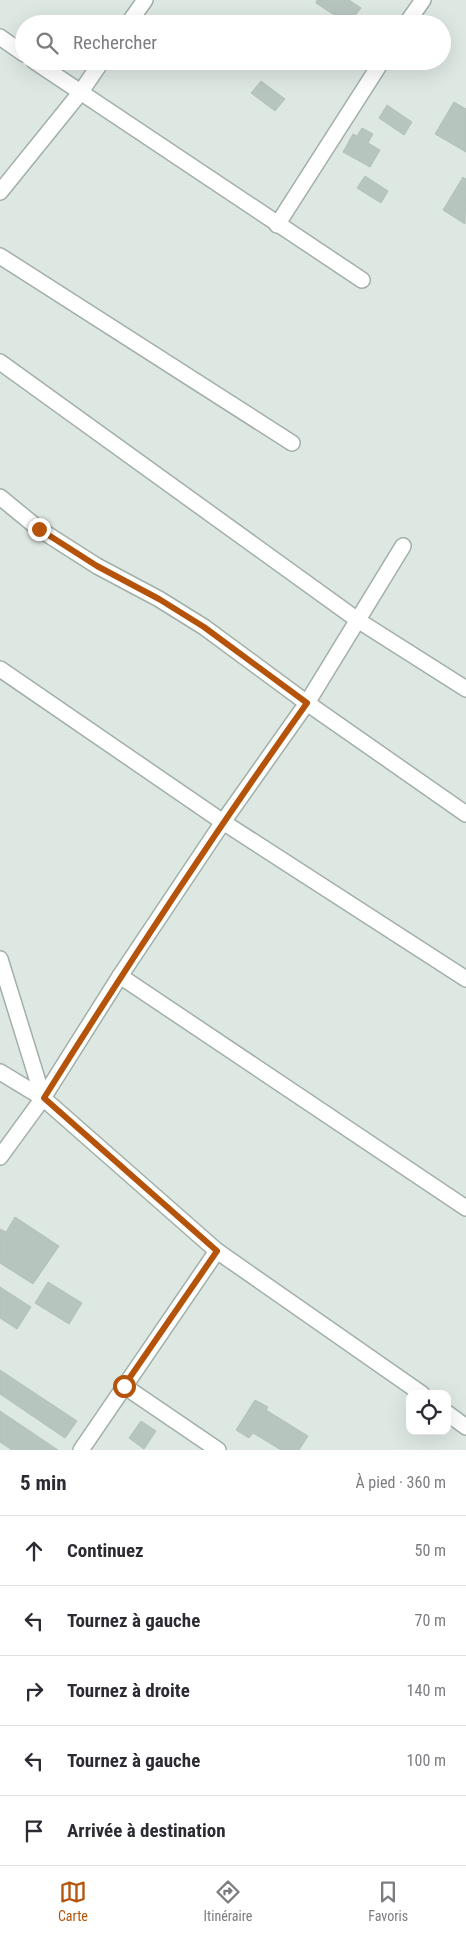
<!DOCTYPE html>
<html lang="fr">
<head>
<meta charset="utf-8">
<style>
	:root { --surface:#fff; --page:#f2f2f3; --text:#2b2b33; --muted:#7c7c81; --line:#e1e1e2; --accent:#b45309 }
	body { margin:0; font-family:"Roboto Condensed",sans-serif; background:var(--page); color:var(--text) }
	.controls { position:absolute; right:15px; bottom:15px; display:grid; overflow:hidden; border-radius:10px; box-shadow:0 5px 20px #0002 }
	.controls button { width:45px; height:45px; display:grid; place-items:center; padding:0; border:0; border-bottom:1px solid var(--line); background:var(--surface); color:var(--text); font:25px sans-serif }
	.stop { position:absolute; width:15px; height:15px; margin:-11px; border:4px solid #b45309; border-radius:50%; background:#fff }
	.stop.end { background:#b45309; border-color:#fff; box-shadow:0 1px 5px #0008 }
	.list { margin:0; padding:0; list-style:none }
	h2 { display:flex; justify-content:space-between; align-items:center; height:65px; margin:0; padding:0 20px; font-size:21px }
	h2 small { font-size:16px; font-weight:400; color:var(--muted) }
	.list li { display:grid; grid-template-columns:32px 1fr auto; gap:15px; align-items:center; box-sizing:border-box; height:70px; padding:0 20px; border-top:1px solid var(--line) }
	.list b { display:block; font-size:19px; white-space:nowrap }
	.list em { font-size:16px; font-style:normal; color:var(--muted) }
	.icon { flex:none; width:28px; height:28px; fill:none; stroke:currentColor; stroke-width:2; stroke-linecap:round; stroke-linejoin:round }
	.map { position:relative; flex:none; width:466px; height:1450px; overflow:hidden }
	.search { position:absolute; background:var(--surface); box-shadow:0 5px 20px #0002; left:15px; right:15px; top:15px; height:55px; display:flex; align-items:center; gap:12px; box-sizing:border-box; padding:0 18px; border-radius:28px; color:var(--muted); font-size:19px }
	.sheet { height:415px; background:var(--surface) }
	nav { display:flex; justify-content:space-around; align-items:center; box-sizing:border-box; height:70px; border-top:1px solid var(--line); background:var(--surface); font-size:14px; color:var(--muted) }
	nav a { display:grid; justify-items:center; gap:2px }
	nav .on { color:var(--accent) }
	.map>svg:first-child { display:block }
	.building { fill:#b7c5bf; stroke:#b2c1ba }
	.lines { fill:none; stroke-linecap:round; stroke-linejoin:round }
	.minor-casing { stroke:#a2afa9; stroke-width:18 }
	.minor { stroke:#fff; stroke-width:15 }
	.route { stroke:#b45309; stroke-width:6 }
</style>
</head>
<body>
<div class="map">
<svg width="466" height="1450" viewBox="0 0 466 1450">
	<rect width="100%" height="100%" fill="#dee8e3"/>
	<g class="building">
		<path d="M 317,0 L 349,0 L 361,8 L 348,24 L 316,3 Z"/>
		<path d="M 261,81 L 285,99 L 275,111 L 251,93 Z"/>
		<path d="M 454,102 L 466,109 L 466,152 L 435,134 Z"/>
		<path d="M 387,105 L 412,122 L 404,135 L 379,118 Z"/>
		<path d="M 362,128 L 373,134 L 368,143 L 380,150 L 370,167 L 343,152 L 353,134 L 357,136 Z"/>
		<path d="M 365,176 L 388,191 L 381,203 L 357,188 Z"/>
		<path d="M 463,177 L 466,179 L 465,224 L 443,210 Z"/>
		<path d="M 15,1217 L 59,1246 L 33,1284 L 0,1263 L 0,1229 L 6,1232 Z"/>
		<path d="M 48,1282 L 82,1303 L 69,1324 L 35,1303 Z"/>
		<path d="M 0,1287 L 31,1307 L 17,1329 L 0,1318 Z"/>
		<path d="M 0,1370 L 77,1421 L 65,1438 L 0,1394 Z"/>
		<path d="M 255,1400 L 268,1407 L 266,1410 L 308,1436 L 299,1450 L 281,1450 L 253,1433 L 249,1438 L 236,1430 Z"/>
		<path d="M 0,1411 L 58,1450 L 12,1450 L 0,1442 Z"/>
		<path d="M 141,1421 L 156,1431 L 144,1449 L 129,1438 Z"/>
	</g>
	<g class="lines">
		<defs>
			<g id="minor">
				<path d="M 128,24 L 145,0"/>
				<path d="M 406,24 L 423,0"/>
				<path d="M 0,37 L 24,54"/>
				<path d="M 34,61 L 362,280"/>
				<path d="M 0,192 L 80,93 L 102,61"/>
				<path d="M 277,225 L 382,61"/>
				<path d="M 0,256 L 292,443"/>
				<path d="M 0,362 L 359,621 L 466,689"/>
				<path d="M 0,497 L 39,529 L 97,566 L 159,599 L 204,627 L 307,703 L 466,814"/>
				<path d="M 0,669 L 223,822 L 466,979"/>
				<path d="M 0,959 L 43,1098"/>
				<path d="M 120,976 L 466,1208"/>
				<path d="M 0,1072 L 43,1098 L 217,1251 L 422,1394"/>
				<path d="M 0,1157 L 43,1098 L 120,976 L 223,822 L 307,703 L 403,546"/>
				<path d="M 124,1386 L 218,1450"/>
				<path d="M 447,1413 L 466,1427"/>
				<path d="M 81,1450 L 217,1251"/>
			</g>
		</defs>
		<use href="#minor" class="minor-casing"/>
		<use href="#minor" class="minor"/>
	</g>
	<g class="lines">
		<path class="route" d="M 39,529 L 97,566 L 159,599 L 204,627 L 307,703 C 215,832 128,964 44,1098 L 217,1251 L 124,1386"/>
	</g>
</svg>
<div class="controls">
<button><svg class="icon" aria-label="locate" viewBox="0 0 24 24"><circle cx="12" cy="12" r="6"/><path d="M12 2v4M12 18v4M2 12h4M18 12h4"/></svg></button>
</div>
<div class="stop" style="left:124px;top:1386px"></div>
<div class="stop end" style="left:39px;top:529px"></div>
<div class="search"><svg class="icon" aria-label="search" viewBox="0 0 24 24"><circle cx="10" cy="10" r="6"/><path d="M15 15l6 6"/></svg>Rechercher</div>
</div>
<section class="sheet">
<h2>5 min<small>À pied · 360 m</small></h2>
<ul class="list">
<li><svg class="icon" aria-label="ahead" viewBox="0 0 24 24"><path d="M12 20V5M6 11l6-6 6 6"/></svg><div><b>Continuez</b></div><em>50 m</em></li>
<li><svg class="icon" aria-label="left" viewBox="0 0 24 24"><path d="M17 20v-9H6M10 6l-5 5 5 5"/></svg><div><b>Tournez à gauche</b></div><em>70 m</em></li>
<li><svg class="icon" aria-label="right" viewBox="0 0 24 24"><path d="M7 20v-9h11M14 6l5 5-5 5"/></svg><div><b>Tournez à droite</b></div><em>140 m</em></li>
<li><svg class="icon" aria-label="left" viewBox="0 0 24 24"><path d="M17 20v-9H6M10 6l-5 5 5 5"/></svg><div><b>Tournez à gauche</b></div><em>100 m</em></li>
<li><svg class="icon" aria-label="arrive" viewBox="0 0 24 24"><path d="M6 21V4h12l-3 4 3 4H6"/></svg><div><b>Arrivée à destination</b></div></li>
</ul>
</section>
<nav>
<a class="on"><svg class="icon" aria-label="map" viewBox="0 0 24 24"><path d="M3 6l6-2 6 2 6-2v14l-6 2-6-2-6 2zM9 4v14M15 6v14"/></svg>Carte</a>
<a><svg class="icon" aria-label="directions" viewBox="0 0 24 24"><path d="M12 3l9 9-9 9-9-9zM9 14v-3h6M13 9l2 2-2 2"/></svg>Itinéraire</a>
<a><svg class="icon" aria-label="saved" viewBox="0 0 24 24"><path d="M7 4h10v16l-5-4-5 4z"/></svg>Favoris</a>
</nav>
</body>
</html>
